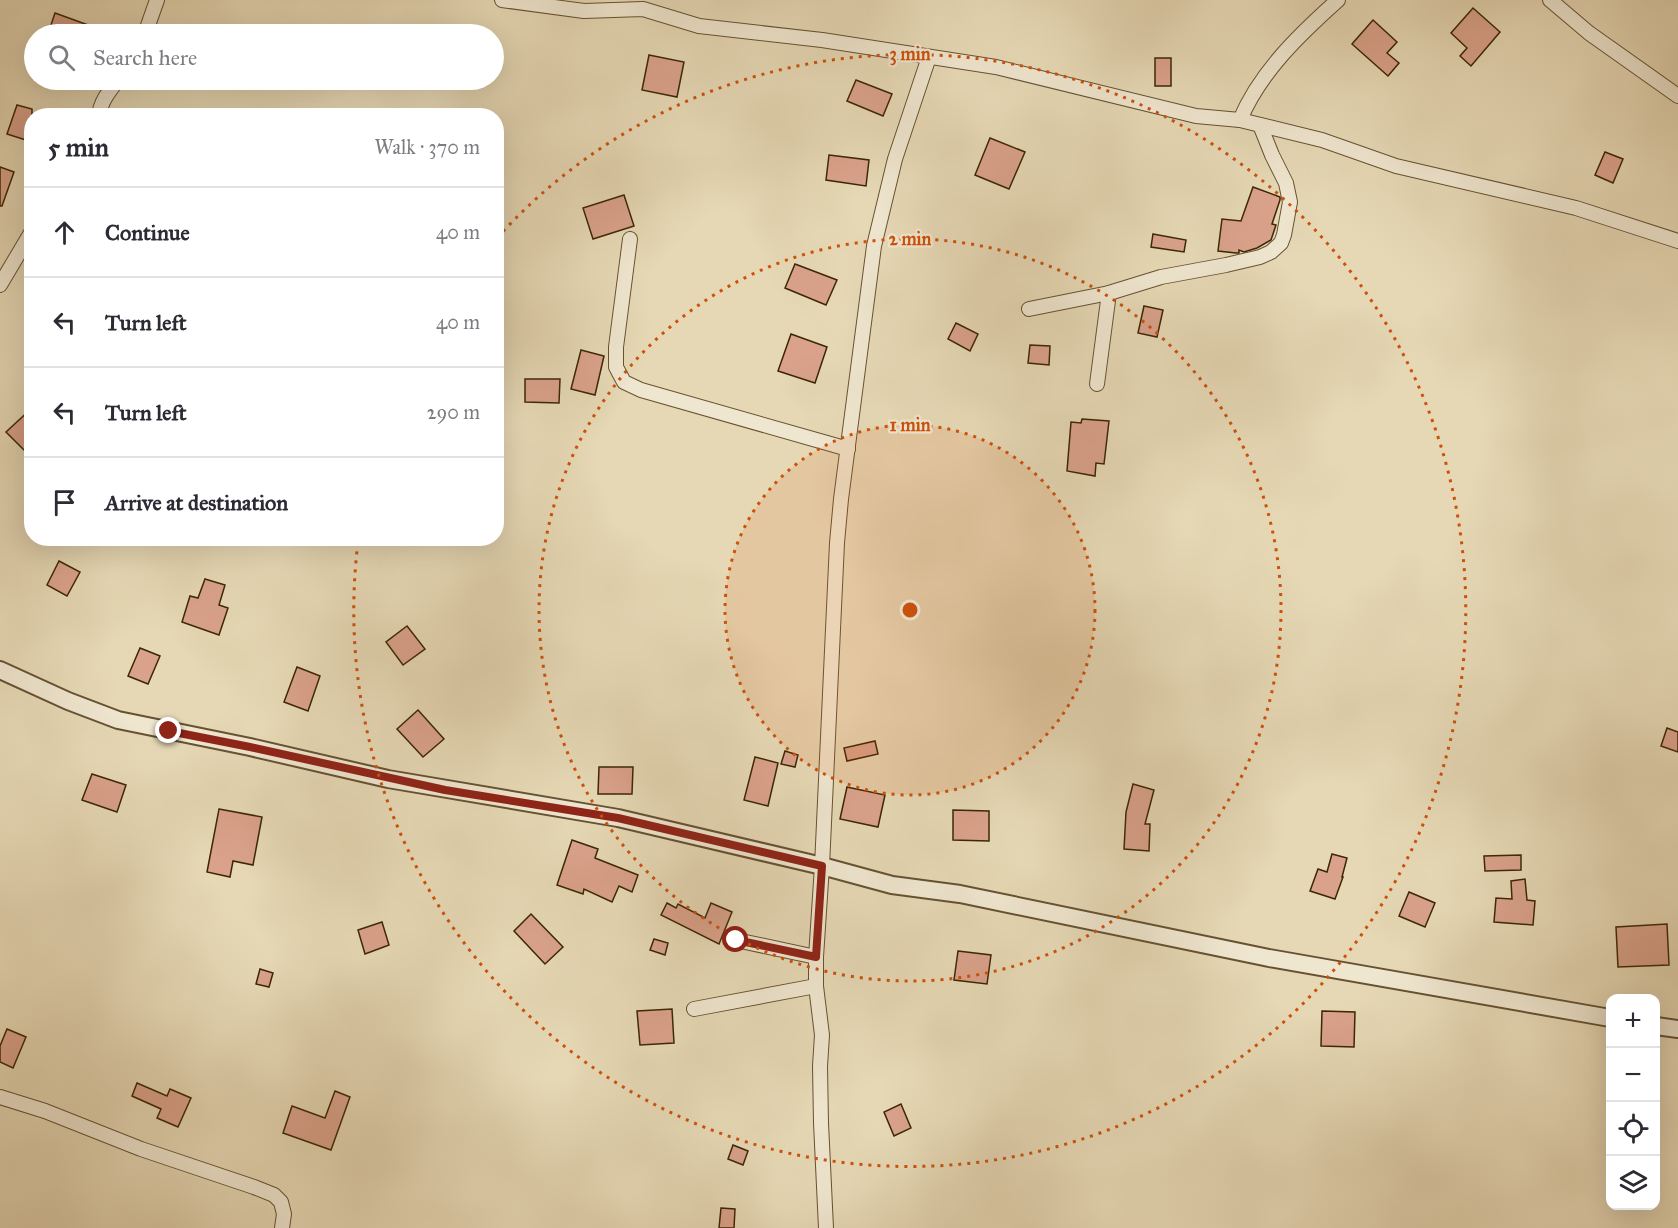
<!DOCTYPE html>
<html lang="en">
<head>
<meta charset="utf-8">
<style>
	:root { --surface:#fff; --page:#f7f7f7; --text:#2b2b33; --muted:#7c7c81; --line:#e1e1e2 }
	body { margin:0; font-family:"IM FELL Great Primer",serif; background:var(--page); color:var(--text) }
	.controls { position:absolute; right:18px; bottom:18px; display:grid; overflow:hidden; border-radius:12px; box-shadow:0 6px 24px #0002 }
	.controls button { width:54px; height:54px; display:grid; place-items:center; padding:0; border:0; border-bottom:2px solid var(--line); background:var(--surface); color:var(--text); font:30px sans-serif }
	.stop { position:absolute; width:18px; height:18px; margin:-14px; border:4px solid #8f2418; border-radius:50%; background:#fff }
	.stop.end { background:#8f2418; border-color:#fff; box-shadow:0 2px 6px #0008 }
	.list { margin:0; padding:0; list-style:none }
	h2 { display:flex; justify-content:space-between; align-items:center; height:78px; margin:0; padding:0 24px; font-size:26px }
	h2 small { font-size:20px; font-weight:400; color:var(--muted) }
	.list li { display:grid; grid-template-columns:39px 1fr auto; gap:18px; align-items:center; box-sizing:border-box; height:90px; padding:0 24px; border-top:2px solid var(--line) }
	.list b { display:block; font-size:22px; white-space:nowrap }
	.list em { font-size:20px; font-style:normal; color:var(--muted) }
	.icon { flex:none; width:33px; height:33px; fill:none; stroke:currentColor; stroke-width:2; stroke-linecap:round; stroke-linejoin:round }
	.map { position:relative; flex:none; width:1678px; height:1228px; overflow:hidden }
	.search { position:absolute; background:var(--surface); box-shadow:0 6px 24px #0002; left:24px; top:24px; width:480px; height:66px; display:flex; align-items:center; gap:15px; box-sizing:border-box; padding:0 21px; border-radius:33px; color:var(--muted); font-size:22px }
	.panel { position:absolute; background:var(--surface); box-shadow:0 6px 24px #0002; left:24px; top:108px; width:480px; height:438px; border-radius:24px }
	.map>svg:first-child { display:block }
	.building { fill:#daa28b; stroke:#3b2605; stroke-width:1.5 }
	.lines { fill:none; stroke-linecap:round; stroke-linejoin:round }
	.minor-casing { stroke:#665231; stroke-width:16 }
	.tertiary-casing { stroke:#665231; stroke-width:20 }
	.minor { stroke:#efe6cf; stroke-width:14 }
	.tertiary { stroke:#efe6cf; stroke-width:16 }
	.route { stroke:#8f2418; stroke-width:8 }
	.ring { fill:none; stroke:#ce510b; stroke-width:3; stroke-dasharray:3 6 }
	.centre { fill:#ce510b; stroke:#efe6cf; stroke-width:3 }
	.ring-label { font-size:18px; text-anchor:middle; font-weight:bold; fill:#ce510b; stroke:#efe6cf; stroke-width:4.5; stroke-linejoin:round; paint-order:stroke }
</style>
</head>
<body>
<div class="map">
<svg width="1678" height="1228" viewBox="0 0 1678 1228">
	<rect width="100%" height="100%" fill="#e6d8b5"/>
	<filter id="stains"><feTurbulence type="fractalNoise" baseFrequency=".00333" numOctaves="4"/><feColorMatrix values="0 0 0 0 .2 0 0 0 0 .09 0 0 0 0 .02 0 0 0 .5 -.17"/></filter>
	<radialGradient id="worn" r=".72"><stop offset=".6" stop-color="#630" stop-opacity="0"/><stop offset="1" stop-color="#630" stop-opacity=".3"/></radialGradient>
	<g class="building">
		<path d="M 1473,8 L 1500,32 L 1471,66 L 1460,56 L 1467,48 L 1451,33 Z"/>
		<path d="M 55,13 L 88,25 L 84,34 L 48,34 Z"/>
		<path d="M 1373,20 L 1397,42 L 1387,53 L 1399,63 L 1388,76 L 1352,44 Z"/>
		<path d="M 649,55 L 684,62 L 677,97 L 642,90 Z"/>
		<rect x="1155" y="58" width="16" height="28"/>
		<path d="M 856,80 L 892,94 L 883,116 L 847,101 Z"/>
		<path d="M 17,105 L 32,109 L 32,142 L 7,134 Z"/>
		<path d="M 990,138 L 1025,152 L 1009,189 L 975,175 Z"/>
		<path d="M 1605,152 L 1623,159 L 1613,183 L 1595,175 Z"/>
		<path d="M 829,155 L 869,160 L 866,186 L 826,180 Z"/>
		<path d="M 0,167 L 14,172 L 2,206 L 0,206 Z"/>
		<path d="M 1253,187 L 1280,197 L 1280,200 L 1272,224 L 1276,225 L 1271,240 L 1257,248 L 1244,252 L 1239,250 L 1239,253 L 1236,253 L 1218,251 L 1222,219 L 1241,221 Z"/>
		<path d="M 624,195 L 634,226 L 593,239 L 583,208 Z"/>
		<path d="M 1153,234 L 1186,240 L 1184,252 L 1151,247 Z"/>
		<path d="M 795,264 L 837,280 L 826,305 L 785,288 Z"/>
		<path d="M 1144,306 L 1163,310 L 1157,337 L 1138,333 Z"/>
		<path d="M 956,323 L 978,334 L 970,351 L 948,339 Z"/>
		<path d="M 791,334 L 827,347 L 815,383 L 778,371 Z"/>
		<path d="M 1030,345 L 1050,346 L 1049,365 L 1028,363 Z"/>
		<path d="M 581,350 L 604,356 L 595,395 L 571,389 Z"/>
		<path d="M 525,379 L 560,379 L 559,403 L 525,402 Z"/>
		<path d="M 32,408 L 32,443 L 24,450 L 6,432 Z"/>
		<path d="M 1082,419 L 1109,421 L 1104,464 L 1096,463 L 1095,476 L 1067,471 L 1071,422 L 1081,423 Z"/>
		<path d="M 59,561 L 80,572 L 67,596 L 47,585 Z"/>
		<path d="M 205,579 L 225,585 L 219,605 L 228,608 L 219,635 L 182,622 L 190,596 L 198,598 Z"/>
		<path d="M 407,626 L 425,649 L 403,665 L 386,642 Z"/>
		<path d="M 140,648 L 160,656 L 148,684 L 128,676 Z"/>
		<path d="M 297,667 L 320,676 L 308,711 L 284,702 Z"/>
		<path d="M 418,710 L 444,739 L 423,757 L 397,729 Z"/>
		<path d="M 1667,728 L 1678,732 L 1678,752 L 1661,746 Z"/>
		<path d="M 875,741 L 878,754 L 847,761 L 844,748 Z"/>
		<path d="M 785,751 L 798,755 L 795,767 L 781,764 Z"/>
		<path d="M 755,757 L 778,763 L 768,806 L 744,800 Z"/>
		<path d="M 599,767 L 633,767 L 632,794 L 598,794 Z"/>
		<path d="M 92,774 L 126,785 L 117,812 L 82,800 Z"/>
		<path d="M 1133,784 L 1154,790 L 1145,824 L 1150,824 L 1149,851 L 1124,849 L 1126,812 Z"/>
		<path d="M 847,787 L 885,795 L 878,827 L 840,819 Z"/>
		<path d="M 219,809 L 262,817 L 253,865 L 233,861 L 230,877 L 207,872 Z"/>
		<path d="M 953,810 L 989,811 L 989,841 L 953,840 Z"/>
		<path d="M 572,840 L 598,849 L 595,858 L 638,875 L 632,892 L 619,886 L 612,902 L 584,889 L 583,894 L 557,885 Z"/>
		<path d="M 1332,854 L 1347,858 L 1342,877 L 1343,877 L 1335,899 L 1310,891 L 1318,869 L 1327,872 Z"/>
		<path d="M 1521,855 L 1521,870 L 1485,871 L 1484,856 Z"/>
		<path d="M 1525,879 L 1527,900 L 1535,901 L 1533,925 L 1494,922 L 1496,898 L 1512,899 L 1511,881 Z"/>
		<path d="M 1409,892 L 1435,903 L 1425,927 L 1399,916 Z"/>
		<path d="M 667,903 L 676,908 L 678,904 L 705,918 L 711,903 L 732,912 L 719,944 L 661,915 Z"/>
		<path d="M 531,914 L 563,947 L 545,964 L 514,931 Z"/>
		<path d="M 382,922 L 389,945 L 365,954 L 358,930 Z"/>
		<path d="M 1667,924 L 1669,965 L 1618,967 L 1616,927 Z"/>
		<path d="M 654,939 L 668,943 L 665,955 L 650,950 Z"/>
		<path d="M 958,951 L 991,955 L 987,984 L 954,980 Z"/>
		<path d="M 260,969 L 273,973 L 269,987 L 256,984 Z"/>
		<path d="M 672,1009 L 674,1043 L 640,1045 L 637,1011 Z"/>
		<path d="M 1322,1011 L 1355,1012 L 1354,1047 L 1321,1046 Z"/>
		<path d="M 7,1029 L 26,1037 L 13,1068 L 0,1062 L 0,1046 Z"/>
		<path d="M 137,1083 L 167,1096 L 170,1089 L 191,1098 L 178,1127 L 157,1118 L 161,1109 L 132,1096 Z"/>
		<path d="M 335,1091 L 350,1097 L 331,1150 L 283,1133 L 292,1106 L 325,1118 Z"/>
		<path d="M 901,1104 L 911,1128 L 894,1136 L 884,1112 Z"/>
		<path d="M 733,1145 L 748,1151 L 743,1165 L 728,1159 Z"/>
		<path d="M 721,1208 L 735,1209 L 734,1228 L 719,1228 Z"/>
	</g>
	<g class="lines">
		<defs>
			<g id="minor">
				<path d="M 502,0 L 584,11 L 643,9 L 699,26 L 822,40 L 996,67 L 1196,116 L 1240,120 L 1322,140 L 1396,166 L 1576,208 L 1678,241"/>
				<path d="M 1550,0 L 1589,33 L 1678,96"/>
				<path d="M 145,34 L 157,0"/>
				<path d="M 99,116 C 100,102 110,90 118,80"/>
				<path d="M 1240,120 C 1260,72 1300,34 1338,0"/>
				<path d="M 630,239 L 616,347 L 616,367 L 624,382 L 641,390 L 848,449"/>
				<path d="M 0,285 L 32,231"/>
				<path d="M 1029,309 L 1109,293 L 1161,277 L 1226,265 L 1260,257 L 1271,252 L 1281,243 L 1284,235 L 1290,202 L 1286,183 L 1272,155 L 1260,125"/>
				<path d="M 1097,384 L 1109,293"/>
				<path d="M 736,940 L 816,957"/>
				<path d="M 694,1009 L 816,986"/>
				<path d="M 0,1097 L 45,1111 L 141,1149 L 254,1187 L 274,1195 L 281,1202 L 284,1214 L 282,1228"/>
				<path d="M 826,1228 L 821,1123 L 820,1066 L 822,1035 L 816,986 L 816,957 L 822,866 L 837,543 L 841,499 L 874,246 L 895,159 L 929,57"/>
			</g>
			<g id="tertiary">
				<path d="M 0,670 L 68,701 L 118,720 L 250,747 L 388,779 L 618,818 L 822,866 L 892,885 L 960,894 L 1269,958 L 1610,1018"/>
				<path d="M 1656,1026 L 1678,1029"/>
			</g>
		</defs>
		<use href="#minor" class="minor-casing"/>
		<use href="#tertiary" class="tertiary-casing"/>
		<use href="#minor" class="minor"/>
		<use href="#tertiary" class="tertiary"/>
	</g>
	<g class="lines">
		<path class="route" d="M 169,731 L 250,747 L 445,790 L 618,818 L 822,866 L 816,957 L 736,940"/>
	</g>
	<circle cx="910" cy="610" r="185" fill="#ce510b" fill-opacity=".12"/>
	<g class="ring">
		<circle cx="910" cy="610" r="185"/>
		<circle cx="910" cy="610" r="371"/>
		<path d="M497 238A556 556 0 1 1 358 542"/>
	</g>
	<circle cx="910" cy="610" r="9" class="centre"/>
	<g class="ring-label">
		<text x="910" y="60">3 min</text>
		<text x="910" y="245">2 min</text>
		<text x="910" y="431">1 min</text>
	</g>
	<rect width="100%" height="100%" filter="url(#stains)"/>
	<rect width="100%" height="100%" fill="url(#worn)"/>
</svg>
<div class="controls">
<button>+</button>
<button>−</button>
<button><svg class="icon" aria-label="locate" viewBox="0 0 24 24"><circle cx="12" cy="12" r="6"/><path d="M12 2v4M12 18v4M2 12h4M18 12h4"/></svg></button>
<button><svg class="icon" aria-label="layers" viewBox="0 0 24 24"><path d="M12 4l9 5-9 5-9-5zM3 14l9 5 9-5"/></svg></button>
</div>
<div class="stop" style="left:736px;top:940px"></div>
<div class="stop end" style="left:169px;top:731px"></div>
<div class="search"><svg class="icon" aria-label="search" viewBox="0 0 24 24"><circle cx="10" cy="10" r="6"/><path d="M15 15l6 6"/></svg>Search here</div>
<section class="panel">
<h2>5 min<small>Walk · 370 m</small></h2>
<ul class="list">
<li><svg class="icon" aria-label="ahead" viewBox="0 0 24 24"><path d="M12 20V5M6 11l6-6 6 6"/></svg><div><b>Continue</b></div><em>40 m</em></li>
<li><svg class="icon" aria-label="left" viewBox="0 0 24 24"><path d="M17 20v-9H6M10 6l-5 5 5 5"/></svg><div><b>Turn left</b></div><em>40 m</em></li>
<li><svg class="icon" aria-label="left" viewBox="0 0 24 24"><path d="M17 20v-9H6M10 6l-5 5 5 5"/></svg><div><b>Turn left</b></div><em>290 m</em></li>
<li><svg class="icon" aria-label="arrive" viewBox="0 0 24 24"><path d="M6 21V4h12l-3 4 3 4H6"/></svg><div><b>Arrive at destination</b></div></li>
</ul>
</section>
</div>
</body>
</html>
